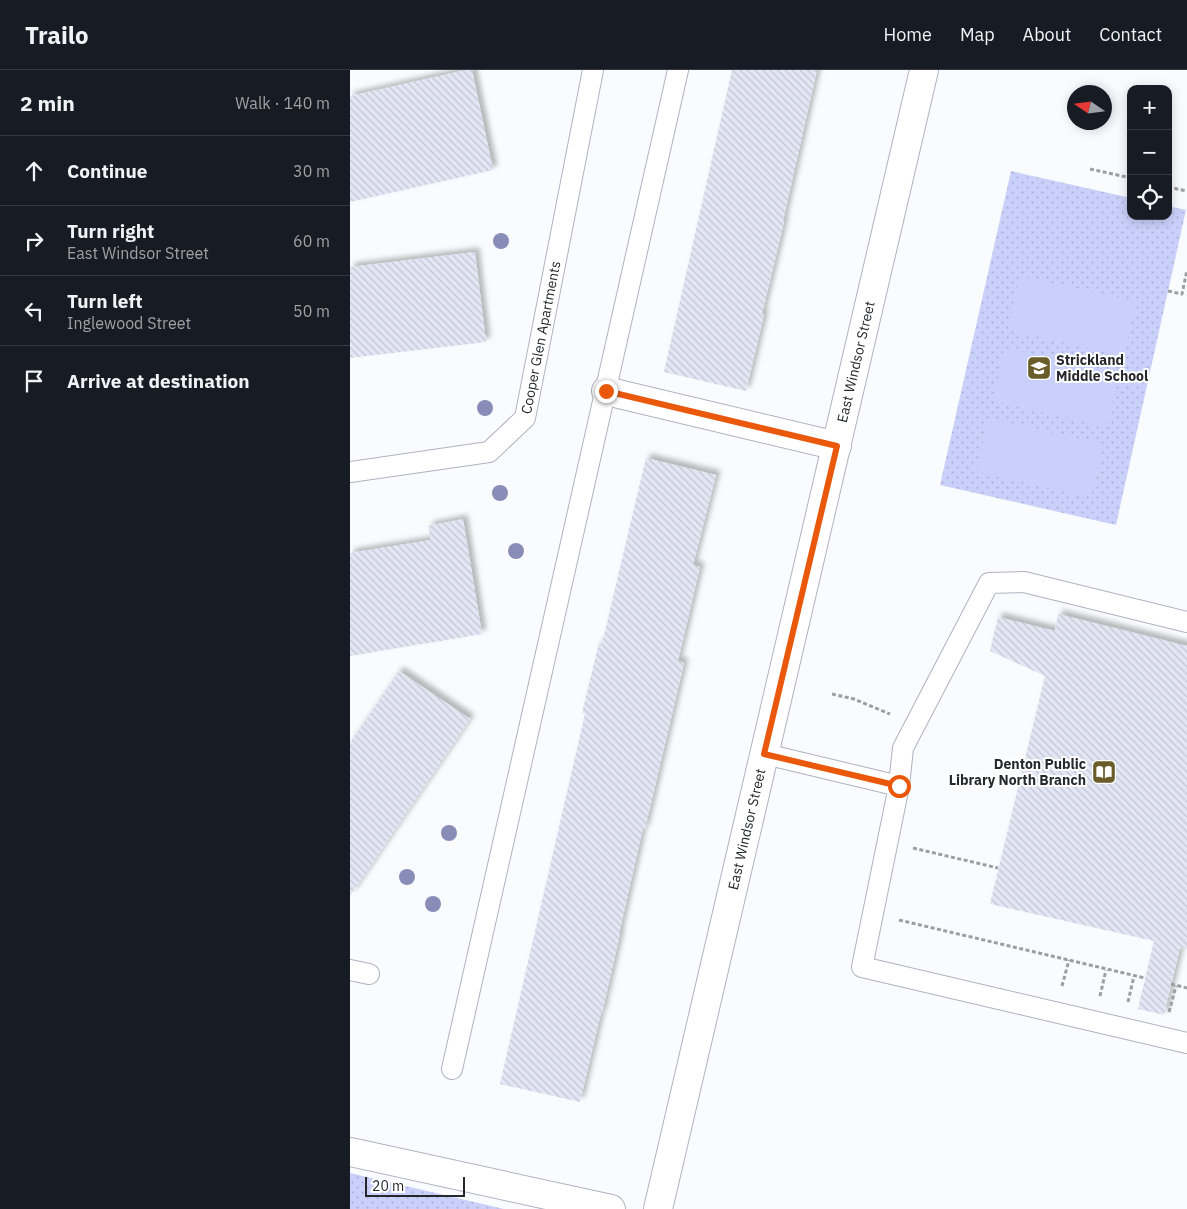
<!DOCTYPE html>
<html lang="en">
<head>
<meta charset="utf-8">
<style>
	:root { --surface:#171b24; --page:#20242c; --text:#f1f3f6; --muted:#9ea1a6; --line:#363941 }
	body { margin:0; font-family:"IBM Plex Sans",sans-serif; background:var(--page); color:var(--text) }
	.controls { position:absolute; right:15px; top:15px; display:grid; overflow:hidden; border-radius:10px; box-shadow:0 2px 12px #0003 }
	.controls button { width:45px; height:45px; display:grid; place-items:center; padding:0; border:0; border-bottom:1px solid var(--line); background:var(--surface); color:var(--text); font:25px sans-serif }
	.compass { position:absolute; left:717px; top:15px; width:45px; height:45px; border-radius:50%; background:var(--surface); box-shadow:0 2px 12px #0003; rotate:283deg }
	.scale { position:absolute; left:15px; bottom:12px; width:100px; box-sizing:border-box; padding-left:5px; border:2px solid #26272c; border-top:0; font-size:14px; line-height:18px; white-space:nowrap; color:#26272c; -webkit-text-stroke:4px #fff; paint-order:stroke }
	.stop { position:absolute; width:15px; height:15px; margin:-11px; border:4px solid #ea580c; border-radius:50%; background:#fff }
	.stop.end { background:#ea580c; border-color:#fff; box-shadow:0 1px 5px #0008 }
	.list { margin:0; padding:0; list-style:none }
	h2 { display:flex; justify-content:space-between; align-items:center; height:65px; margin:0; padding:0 20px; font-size:21px }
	h2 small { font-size:16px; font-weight:400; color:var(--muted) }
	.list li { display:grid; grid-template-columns:32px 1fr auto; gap:15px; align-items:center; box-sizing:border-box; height:70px; padding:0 20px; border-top:1px solid var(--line) }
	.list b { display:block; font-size:19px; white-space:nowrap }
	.list p { margin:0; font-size:16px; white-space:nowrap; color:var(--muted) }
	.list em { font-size:16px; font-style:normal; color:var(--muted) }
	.icon { flex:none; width:28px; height:28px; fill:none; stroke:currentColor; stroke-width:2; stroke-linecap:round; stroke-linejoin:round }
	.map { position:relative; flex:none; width:837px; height:1139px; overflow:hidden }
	header { display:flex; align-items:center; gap:30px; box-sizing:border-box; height:70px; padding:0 25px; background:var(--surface); border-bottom:1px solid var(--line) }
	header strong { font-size:24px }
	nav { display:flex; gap:28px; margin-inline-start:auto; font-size:18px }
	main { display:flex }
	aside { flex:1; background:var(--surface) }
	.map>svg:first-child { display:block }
	.grass { fill:url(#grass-dots) }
	.pitch { fill:#c9d1fb }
	.building { fill:url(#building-back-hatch); filter:url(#shadow) }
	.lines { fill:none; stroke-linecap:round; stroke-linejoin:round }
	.lane-casing { stroke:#b0b2c0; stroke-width:22 }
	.street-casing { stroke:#b0b2c0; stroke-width:30 }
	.secondary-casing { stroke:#b0b2c0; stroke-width:30 }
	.path { stroke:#9d9ea2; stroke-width:3; stroke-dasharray:4 2.5; stroke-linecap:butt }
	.lane { stroke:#fff; stroke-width:20 }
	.street { stroke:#fff; stroke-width:28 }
	.secondary { stroke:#fff; stroke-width:28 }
	.tree { fill:#8a8cb8 }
	.route { stroke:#ea580c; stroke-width:6 }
	.labels { text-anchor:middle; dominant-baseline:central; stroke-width:4; stroke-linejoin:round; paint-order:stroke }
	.street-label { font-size:14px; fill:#26272c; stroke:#fff }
	.poi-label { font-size:14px; font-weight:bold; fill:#26272c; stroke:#fff; text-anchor:start }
</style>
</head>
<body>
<header>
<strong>Trailo</strong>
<nav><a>Home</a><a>Map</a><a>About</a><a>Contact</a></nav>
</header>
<main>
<aside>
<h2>2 min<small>Walk · 140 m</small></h2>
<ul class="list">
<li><svg class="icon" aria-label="ahead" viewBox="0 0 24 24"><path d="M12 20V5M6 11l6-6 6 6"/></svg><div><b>Continue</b></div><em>30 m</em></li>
<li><svg class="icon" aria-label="right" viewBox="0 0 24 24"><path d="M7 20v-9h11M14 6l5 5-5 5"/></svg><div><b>Turn right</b><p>East Windsor Street</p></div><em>60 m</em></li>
<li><svg class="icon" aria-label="left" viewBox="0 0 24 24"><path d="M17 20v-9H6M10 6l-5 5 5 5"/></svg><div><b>Turn left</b><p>Inglewood Street</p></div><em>50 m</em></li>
<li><svg class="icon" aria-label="arrive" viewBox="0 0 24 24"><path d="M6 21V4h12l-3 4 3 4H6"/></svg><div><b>Arrive at destination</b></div></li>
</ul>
</aside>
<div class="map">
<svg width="837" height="1139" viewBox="0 0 837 1139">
	<defs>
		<pattern id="grass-dots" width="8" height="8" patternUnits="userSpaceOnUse" patternTransform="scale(1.25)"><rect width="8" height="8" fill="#c9d1fb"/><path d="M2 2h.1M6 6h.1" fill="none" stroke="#acb3d7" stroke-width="1.8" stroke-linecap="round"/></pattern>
		<pattern id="building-back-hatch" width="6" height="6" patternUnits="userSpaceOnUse" patternTransform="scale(1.25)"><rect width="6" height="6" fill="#e3e6f4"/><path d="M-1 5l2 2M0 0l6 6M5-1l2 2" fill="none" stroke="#c3c5d1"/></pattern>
		<filter id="shadow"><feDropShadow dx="4.5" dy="-4.5" stdDeviation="2.5" flood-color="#0004"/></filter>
	</defs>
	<rect width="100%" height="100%" fill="#fafbfe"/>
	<g class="grass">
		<path d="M 661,101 L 781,128 L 781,146 L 818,146 L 818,136 L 836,140 L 766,455 L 590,415 Z"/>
		<path d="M 0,1103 L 154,1139 L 0,1139 Z"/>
	</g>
	<g class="pitch">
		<path d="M 670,206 L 786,232 L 774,286 L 658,260 Z"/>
		<path d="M 654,278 L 769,303 L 758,357 L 643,331 Z"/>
		<path d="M 638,348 L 753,374 L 741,427 L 626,402 Z"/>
	</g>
	<g class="building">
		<path d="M 116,0 L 122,0 L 143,100 L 0,132 L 0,26 Z"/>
		<path d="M 382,0 L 467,0 L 433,151 L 434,152 L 412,244 L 414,245 L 396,321 L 314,302 Z"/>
		<path d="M 125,182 L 136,272 L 0,288 L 0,197 Z"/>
		<path d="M 296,388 L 366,405 L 343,495 L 350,497 L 328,591 L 334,593 L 295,759 L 293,758 L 269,864 L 270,864 L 252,943 L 251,943 L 230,1032 L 150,1014 L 235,644 L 232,643 L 249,573 L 252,574 Z"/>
		<path d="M 113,449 L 132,564 L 0,586 L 0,483 L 81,470 L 78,456 Z"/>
		<path d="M 708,544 L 837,576 L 837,879 L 830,878 L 814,945 L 788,939 L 804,871 L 640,834 L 695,606 L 640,581 L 648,547 L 705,561 Z"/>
		<path d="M 49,601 L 120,649 L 0,826 L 0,673 Z"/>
	</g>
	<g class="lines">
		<defs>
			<g id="lane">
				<path id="s1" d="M 0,402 L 139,382 L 175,348 L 243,0"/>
				<path d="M 415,684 L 549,716 L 512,897 L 837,973"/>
				<path d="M 549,716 L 553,678 L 639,513 L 674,512 L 837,552"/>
				<path d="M 0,900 L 19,904"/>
				<path d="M 102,999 L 328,0"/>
			</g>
			<path id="street" d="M 256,321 L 487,376"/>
			<g id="secondary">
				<path d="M 0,1082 L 261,1139"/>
				<path id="s2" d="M 308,1139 L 574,0"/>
			</g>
		</defs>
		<use href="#lane" class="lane-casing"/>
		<use href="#street" class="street-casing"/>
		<use href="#secondary" class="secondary-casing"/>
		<g class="path">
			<path d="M 740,99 L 781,108"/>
			<path d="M 818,117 L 837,121"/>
			<path d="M 818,221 L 832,224 L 837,200"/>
			<path d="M 482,624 L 504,629 L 540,644"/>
			<path d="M 563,778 L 648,798"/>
			<path d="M 549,850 L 795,908"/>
			<path d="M 821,914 L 837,918"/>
			<path d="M 712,916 L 719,890"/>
			<path d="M 750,926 L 756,900"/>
			<path d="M 778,932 L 784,906"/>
			<path d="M 819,942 L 826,916"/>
		</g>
		<use href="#lane" class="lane"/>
		<use href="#street" class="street"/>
		<use href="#secondary" class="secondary"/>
	</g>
	<g class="tree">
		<circle cx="151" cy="171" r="8"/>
		<circle cx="135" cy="338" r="8"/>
		<circle cx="150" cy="423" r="8"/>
		<circle cx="166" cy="481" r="8"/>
		<circle cx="99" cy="763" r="8"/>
		<circle cx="57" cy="807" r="8"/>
		<circle cx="83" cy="834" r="8"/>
	</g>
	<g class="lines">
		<path class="route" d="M 256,321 L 487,376 L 414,684 L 549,716"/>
	</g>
	<defs>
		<symbol id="school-square" viewBox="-11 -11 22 22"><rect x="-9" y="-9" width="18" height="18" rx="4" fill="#695d2a" stroke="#fff"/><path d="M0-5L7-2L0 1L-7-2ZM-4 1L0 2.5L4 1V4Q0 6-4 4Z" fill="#fff"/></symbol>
		<symbol id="library-square" viewBox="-11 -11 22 22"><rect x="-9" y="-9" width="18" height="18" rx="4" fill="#695d2a" stroke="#fff"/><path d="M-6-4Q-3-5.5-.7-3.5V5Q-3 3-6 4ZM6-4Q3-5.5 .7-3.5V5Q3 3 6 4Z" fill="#fff"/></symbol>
	</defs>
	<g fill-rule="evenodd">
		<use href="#school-square" x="675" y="284" width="28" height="28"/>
		<use href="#library-square" x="740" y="688" width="28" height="28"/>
	</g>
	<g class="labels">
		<g class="street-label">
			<text stroke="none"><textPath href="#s1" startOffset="272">Cooper Glen Apartments</textPath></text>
			<text stroke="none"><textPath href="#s2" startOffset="870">East Windsor Street</textPath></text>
			<text stroke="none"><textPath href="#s2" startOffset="390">East Windsor Street</textPath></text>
		</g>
		<g class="poi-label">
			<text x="706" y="290">Strickland<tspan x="706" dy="16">Middle School</tspan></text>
			<text x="736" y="694" text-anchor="end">Denton Public<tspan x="736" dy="16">Library North Branch</tspan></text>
		</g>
	</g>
</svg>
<div class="controls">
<button>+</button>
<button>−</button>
<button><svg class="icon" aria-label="locate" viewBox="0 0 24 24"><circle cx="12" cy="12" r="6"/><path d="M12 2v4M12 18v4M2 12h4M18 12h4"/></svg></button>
</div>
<svg class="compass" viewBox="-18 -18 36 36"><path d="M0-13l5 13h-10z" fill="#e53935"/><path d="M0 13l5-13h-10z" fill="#9ea1a6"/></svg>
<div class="scale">20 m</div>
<div class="stop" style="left:549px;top:716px"></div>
<div class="stop end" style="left:256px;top:321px"></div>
</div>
</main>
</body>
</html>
